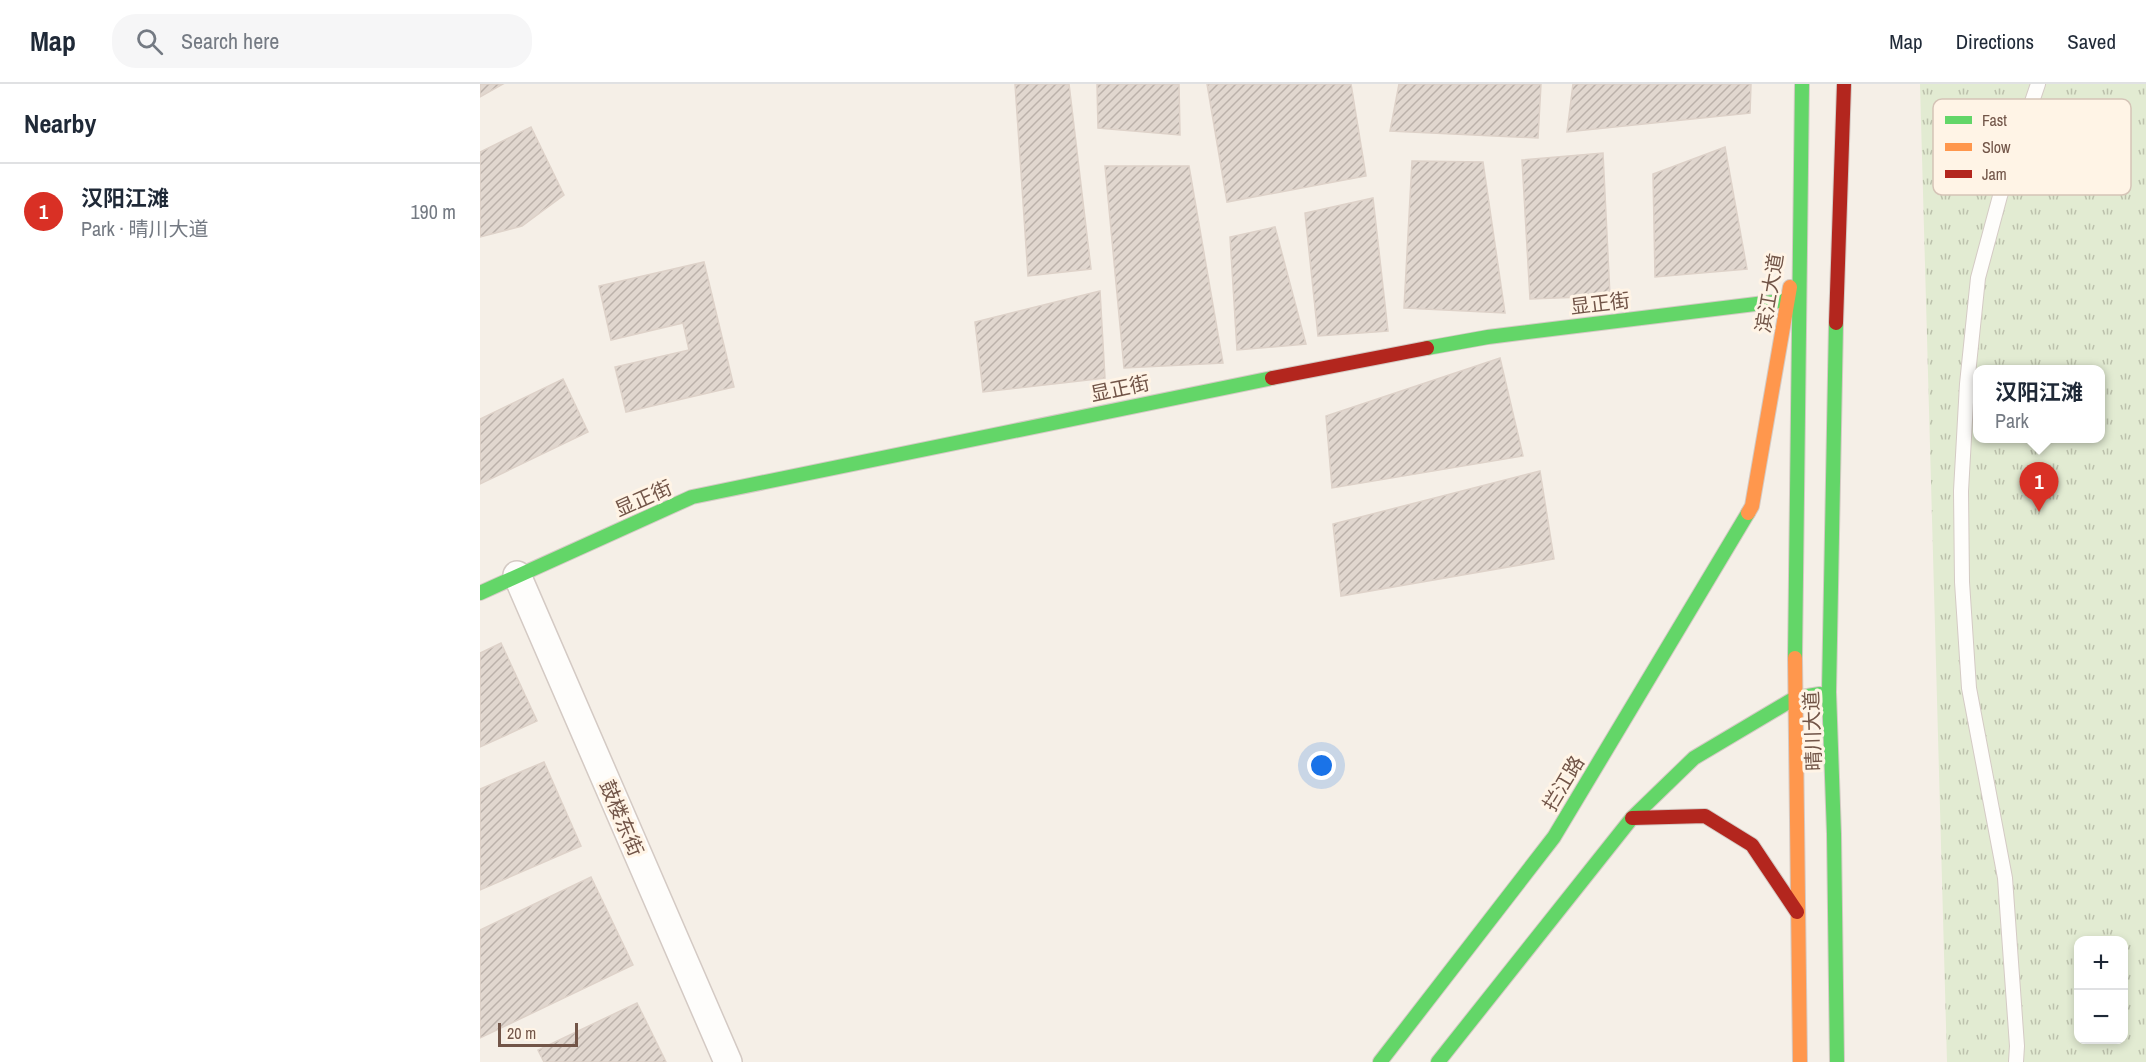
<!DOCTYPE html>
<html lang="en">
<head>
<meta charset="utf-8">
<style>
	:root { --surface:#fff; --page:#f6f6f7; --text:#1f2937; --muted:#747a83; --line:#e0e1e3; --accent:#d93025 }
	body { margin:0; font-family:"Archivo Narrow","Noto Sans SC",sans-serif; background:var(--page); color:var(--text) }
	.controls { position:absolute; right:18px; bottom:18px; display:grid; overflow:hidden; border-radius:12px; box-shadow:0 3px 9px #0003 }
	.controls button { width:54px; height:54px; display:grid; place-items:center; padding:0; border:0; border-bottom:2px solid var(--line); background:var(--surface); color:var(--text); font:30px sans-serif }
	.scale { position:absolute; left:18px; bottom:15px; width:80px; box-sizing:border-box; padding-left:6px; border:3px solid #725548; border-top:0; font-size:16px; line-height:21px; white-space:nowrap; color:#725548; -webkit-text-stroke:4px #fff4e6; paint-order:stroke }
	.you { position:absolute; left:842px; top:682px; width:21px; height:21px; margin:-15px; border:4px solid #fff; border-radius:50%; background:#1a73e8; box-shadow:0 0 0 9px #1a73e833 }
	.badge { display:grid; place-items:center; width:39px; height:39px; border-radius:50%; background:var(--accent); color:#fff; font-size:20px; font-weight:700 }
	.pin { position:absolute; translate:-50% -50px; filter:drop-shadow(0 2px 3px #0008) }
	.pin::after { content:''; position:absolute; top:32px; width:21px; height:18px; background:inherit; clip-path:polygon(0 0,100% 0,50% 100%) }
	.popup { position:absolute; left:1493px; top:281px; width:132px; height:78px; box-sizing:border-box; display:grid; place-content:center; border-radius:12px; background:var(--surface); filter:drop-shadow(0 2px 4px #0005); font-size:20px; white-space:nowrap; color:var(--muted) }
	.popup b { font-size:22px; color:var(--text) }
	.popup::after { content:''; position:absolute; left:50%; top:100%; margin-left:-12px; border:12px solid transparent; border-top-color:var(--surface) }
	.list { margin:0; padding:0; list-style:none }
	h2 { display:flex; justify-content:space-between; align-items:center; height:78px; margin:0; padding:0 24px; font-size:26px }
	h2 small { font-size:20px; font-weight:400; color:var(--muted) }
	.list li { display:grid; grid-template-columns:39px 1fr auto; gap:18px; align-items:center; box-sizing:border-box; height:96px; padding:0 24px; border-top:2px solid var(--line) }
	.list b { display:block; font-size:22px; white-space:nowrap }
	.list p { margin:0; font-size:20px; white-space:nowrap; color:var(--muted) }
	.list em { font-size:20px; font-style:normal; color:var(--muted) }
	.icon { flex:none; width:33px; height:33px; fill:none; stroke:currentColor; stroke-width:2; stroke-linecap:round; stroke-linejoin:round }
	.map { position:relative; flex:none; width:1666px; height:978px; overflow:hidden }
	header { display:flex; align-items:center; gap:36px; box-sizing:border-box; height:84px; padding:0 30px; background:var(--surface); border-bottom:2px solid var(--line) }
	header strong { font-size:28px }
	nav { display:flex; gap:33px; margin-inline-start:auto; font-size:21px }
	.search { width:420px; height:54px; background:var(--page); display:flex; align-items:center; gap:15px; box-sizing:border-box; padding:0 21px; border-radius:24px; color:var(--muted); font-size:22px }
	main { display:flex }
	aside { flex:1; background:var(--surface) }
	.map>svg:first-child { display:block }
	.park { fill:url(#park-tufts); fill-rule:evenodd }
	.building { fill:url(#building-hatch); stroke:#ded2c9; stroke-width:1.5 }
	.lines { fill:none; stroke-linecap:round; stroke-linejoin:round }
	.lane-casing { stroke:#d4cac4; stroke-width:16 }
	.street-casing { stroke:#d4cac4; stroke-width:30 }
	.fast-casing { stroke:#d4cac4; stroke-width:16 }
	.slow-casing { stroke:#d4cac4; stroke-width:16 }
	.jam-casing { stroke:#d4cac4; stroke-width:16 }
	.lane { stroke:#fefdfb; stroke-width:14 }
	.street { stroke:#fefdfb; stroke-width:27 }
	.fast { stroke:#63d668; stroke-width:14 }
	.slow { stroke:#ff974d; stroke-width:14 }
	.jam { stroke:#b3261e; stroke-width:14 }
	.labels { text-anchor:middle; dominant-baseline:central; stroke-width:6; stroke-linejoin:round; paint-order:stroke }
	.street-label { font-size:20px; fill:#725548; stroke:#fff4e6 }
	.key { fill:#fff4e6; stroke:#d5c4b7; stroke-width:1.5 }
	.key-label { font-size:16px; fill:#725548 }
</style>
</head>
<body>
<header>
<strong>Map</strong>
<div class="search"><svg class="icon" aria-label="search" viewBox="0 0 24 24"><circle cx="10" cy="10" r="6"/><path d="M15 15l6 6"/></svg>Search here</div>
<nav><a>Map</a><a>Directions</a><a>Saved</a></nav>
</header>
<main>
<aside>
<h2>Nearby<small></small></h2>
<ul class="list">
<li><span class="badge">1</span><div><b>汉阳江滩</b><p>Park · 晴川大道</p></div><em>190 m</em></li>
</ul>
</aside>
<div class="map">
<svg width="1666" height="978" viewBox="0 0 1666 978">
	<defs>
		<pattern id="park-tufts" width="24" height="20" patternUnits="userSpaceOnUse" patternTransform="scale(1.5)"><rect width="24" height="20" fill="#e2ebd2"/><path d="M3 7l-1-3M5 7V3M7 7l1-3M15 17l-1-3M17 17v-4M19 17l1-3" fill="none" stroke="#bcc1ac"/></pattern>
		<pattern id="building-hatch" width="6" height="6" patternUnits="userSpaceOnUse" patternTransform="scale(1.5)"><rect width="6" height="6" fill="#e1d7cf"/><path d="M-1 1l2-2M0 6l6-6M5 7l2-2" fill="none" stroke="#bbb1aa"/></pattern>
	</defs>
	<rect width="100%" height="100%" fill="#f5efe7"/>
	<path class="park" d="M 1440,0 L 1666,0 L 1666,978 L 1467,978 ZM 1498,286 L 1620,286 L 1620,354 L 1498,354 ZM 1598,856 L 1644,856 L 1644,956 L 1598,956 Z"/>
	<g class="building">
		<path d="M 0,0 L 23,0 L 0,13 Z"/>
		<path d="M 535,0 L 589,0 L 611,185 L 548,192 Z"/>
		<path d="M 617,0 L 699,0 L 700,51 L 618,44 Z"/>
		<path d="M 727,0 L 871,0 L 886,92 L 747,118 Z"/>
		<path d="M 919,0 L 1061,0 L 1058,54 L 910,47 Z"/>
		<path d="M 1093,0 L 1271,0 L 1270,29 L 1087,48 Z"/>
		<path d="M 51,43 L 84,111 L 42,142 L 0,153 L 0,68 Z"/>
		<path d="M 1245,63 L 1267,185 L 1175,193 L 1173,90 Z"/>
		<path d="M 1123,69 L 1130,212 L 1050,215 L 1042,76 Z"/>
		<path d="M 932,77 L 1003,78 L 1025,229 L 924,224 Z"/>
		<path d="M 625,82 L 709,82 L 743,279 L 644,284 Z"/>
		<path d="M 893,114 L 908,247 L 838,252 L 825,129 Z"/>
		<path d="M 795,143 L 826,260 L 757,266 L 750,153 Z"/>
		<path d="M 224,178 L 254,303 L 146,328 L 135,283 L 209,266 L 203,239 L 131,256 L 119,202 Z"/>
		<path d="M 620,207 L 625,294 L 503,308 L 495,238 Z"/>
		<path d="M 1020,274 L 1043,372 L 852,404 L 846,332 Z"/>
		<path d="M 83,295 L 108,348 L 0,400 L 0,335 Z"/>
		<path d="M 1060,387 L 1074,475 L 861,512 L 853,440 Z"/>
		<path d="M 21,559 L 57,637 L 0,663 L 0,569 Z"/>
		<path d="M 64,678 L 101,762 L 0,806 L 0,705 Z"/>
		<path d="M 111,793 L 153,881 L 0,954 L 0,846 Z"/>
		<path d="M 157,919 L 186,978 L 64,978 L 58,966 Z"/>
	</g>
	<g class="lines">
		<defs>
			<path id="lane" d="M 1536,978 L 1537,962 L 1525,794 L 1489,604 L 1482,498 L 1481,407 L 1487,300 L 1498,194 L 1520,112 L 1558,0"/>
			<path id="street" d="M 37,491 L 248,978"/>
			<g id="fast">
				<path d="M 1356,239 L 1349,608 L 1354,750 L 1357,978"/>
				<path d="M 947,264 L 1008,253 L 1308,216"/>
				<path d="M 0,509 L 212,413 L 792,294"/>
				<path d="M 1315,574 L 1322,0"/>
				<path d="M 900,978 L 1074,753 L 1268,429"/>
				<path d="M 958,978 L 1152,734 L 1214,674 L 1315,614 L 1340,610"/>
			</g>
			<g id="slow">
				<path d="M 1268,429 L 1272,422 L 1310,203"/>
				<path d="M 1315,574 L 1320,978"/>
			</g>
			<g id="jam">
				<path d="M 1356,239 L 1364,0"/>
				<path d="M 792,294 L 947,264"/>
				<path d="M 1152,734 L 1225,732 L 1272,761 L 1317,828"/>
			</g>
		</defs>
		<use href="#lane" class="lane-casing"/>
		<use href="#street" class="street-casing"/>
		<use href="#fast" class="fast-casing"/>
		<use href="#slow" class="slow-casing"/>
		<use href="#jam" class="jam-casing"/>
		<use href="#lane" class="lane"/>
		<use href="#street" class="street"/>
		<use href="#fast" class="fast"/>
		<use href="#slow" class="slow"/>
		<use href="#jam" class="jam"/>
	</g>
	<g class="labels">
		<g class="street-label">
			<text transform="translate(1289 209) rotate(-80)">滨江大道</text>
			<text transform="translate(1120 219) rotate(-7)">显正街</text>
			<text transform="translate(640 304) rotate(-12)">显正街</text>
			<text transform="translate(163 414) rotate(-24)">显正街</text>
			<text transform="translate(1332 647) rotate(-92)">晴川大道</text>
			<text transform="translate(1083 699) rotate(-59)">拦江路</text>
			<text transform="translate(142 734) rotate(67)">鼓楼东街</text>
		</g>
	</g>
	<rect x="1453" y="15" width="198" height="96" rx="9" class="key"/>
	<rect x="1465" y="32" width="27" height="8" fill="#63d668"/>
	<rect x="1465" y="59" width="27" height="8" fill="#ff974d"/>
	<rect x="1465" y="86" width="27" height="8" fill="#b3261e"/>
	<g class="key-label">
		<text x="1502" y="42">Fast</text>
		<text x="1502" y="69">Slow</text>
		<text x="1502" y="96">Jam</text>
	</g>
</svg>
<div class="controls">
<button>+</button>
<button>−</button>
</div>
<div class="scale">20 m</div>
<div class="you"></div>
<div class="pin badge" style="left:1559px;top:428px">1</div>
<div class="popup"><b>汉阳江滩</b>Park</div>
</div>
</main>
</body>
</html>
